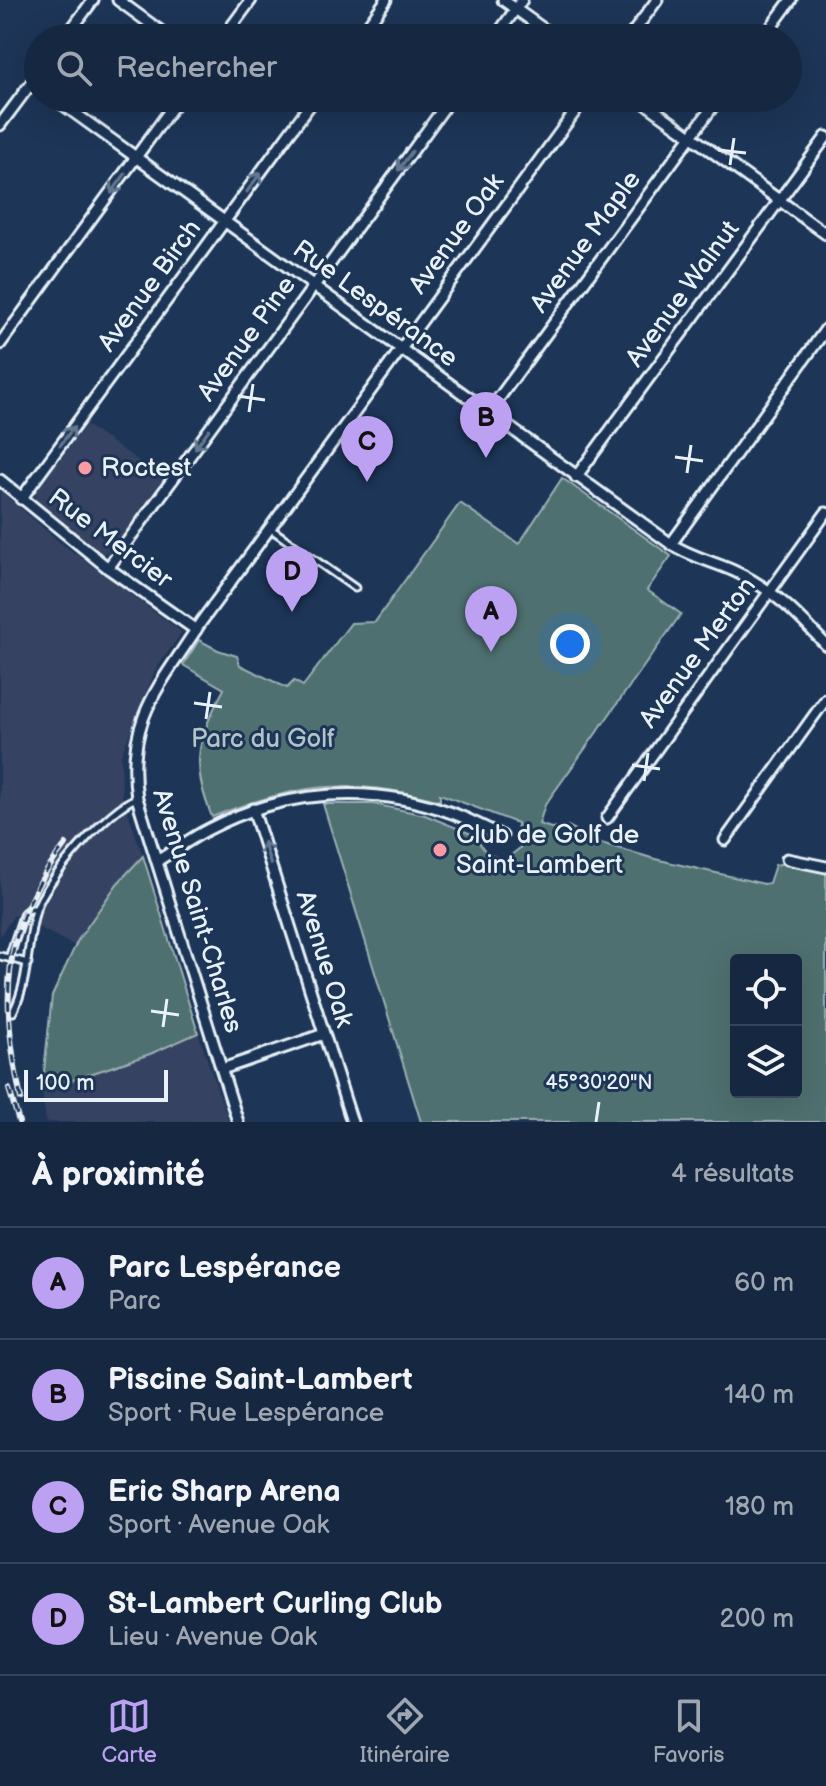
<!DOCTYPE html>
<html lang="fr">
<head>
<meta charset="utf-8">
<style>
	:root { --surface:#162841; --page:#23344c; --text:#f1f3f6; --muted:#9ea6b1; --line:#35445a; --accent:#bca0f2 }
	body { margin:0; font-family:"Balsamiq Sans",sans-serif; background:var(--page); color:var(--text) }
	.controls { position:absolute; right:24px; bottom:24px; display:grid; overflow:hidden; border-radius:8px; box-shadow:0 8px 32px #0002 }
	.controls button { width:72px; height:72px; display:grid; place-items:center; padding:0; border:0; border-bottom:2px solid var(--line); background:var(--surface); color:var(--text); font:40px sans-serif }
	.scale { position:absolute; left:24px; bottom:20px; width:144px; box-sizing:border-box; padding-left:8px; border:4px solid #e8f1f8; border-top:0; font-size:22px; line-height:28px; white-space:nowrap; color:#e8f1f8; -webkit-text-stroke:6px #1d3557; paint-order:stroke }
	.you { position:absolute; left:570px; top:644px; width:28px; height:28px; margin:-20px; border:6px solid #fff; border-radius:50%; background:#1a73e8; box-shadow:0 0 0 12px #1a73e833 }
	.badge { display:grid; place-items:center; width:52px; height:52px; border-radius:50%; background:var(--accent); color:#111; font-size:26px; font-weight:700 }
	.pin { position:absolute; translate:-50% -66px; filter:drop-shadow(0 2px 4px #0008) }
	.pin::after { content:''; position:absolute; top:42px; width:28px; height:24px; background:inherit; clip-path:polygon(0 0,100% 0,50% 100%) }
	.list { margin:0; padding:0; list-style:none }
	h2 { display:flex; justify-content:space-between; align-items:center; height:104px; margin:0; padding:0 32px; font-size:34px }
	h2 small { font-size:26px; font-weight:400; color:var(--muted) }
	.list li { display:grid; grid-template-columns:52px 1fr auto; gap:24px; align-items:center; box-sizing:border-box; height:112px; padding:0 32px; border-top:2px solid var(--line) }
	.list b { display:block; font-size:30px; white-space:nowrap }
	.list p { margin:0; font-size:26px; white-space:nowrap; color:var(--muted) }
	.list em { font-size:26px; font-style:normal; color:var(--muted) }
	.icon { flex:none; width:44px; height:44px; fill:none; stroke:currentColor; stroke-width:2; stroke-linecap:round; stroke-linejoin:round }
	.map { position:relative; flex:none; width:826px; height:1122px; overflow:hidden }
	.search { position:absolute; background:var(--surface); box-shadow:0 8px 32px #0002; left:24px; right:24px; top:24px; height:88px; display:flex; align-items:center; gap:20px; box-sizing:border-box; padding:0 28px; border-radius:44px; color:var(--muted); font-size:30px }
	.sheet { height:552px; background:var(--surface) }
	nav { display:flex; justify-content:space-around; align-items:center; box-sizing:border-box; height:112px; border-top:2px solid var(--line); background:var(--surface); font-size:22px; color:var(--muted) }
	nav a { display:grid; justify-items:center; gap:4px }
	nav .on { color:var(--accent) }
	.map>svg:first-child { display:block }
	.built { fill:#344362 }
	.green { fill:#4f7070; stroke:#9cb0b4; stroke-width:2; fill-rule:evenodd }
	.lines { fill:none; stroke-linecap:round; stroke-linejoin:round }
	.service-casing { stroke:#e8f1f8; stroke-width:11 }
	.minor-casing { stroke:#e8f1f8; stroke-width:15 }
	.service { stroke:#1d3557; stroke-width:5 }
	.minor { stroke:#1d3557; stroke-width:9 }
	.rail-casing { stroke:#e8f1f8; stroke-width:6 }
	.rail { stroke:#1d3557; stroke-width:3; stroke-dasharray:9; stroke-linecap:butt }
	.oneway { stroke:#64778f }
	.ticks { fill:none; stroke:#e8f1f8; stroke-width:3 }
	.poi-dot { fill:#ff9aa2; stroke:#1d3557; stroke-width:3 }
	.labels { text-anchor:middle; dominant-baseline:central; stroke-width:6; stroke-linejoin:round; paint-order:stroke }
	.street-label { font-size:26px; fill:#e8f1f8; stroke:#1d3557 }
	.poi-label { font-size:26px; fill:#e8f1f8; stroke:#1d3557; text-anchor:start }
	.park-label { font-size:26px; fill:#b2c4c8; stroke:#1d3557 }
	.ticks-label { font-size:20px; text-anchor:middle; fill:#e8f1f8; stroke:#1d3557; stroke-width:6; stroke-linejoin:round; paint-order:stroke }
</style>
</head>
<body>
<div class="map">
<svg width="826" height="1122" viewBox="0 0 826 1122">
	<rect width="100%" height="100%" fill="#1d3557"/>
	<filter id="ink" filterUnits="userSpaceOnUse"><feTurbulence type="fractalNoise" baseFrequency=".0125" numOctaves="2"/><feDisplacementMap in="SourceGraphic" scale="16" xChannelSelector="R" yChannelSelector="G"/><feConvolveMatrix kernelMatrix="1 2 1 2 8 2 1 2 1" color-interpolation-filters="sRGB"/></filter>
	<g filter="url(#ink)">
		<g class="built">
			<path d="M 86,425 L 164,478 L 112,549 L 104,553 L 97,551 L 39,504 L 35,497 L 37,489 Z"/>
			<path d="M 0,490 L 58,541 L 182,632 L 155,671 L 121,755 L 122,795 L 143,856 L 117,884 L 75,946 L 14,915 L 0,936 Z"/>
			<path d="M 198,1033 L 229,1122 L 46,1122 L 42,1090 L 150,1054 Z"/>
		</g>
		<g class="green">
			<path d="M 562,478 L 671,556 L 647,590 L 681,614 L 545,805 L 539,824 L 551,828 L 568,826 L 601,843 L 655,859 L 764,884 L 769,883 L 775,865 L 786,863 L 826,871 L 826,1122 L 421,1122 L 323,804 L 373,804 L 425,815 L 474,835 L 487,854 L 505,860 L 520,848 L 517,823 L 440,794 L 440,801 C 352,777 296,783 212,817 C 190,762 197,740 224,689 L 183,665 L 199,640 L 218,650 L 237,656 L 240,665 L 287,688 L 294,681 L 303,686 L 351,623 L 375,622 L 460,503 L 519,544 ZM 736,960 L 796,960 L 796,1092 L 736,1092 Z"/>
			<path d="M 143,856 L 198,1033 L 150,1054 L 42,1090 L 52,996 L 78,940 L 117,884 Z"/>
		</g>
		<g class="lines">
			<defs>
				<g id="service">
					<path d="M 145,38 L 153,27"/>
					<path d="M 271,529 L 355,588"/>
					<path d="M 0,956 L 28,963"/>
					<path d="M 9,958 L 24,913 L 29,909 L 36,909"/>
					<path d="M 13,1012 C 30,979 26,944 36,910 C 44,882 110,806 137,798"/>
				</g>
				<g id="minor">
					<path d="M 118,0 L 170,38"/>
					<path d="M 503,0 L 556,38"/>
					<path d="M 65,38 L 93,0"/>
					<path d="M 223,38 L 251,0"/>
					<path d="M 359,38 L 386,0"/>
					<path d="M 495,38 L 522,0"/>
					<path d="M 629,38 L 657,0"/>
					<path d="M 763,38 L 791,0"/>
					<path d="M 54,98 L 671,544 C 691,557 712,561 734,571 C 772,588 798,615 826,645"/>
					<path d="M 638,98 L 826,234"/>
					<path d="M 0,125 L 38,74"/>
					<path d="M 0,344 L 179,98"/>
					<path d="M 488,413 L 719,98"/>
					<path d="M 576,477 L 826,137"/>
					<path d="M 0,480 L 108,568 L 196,630"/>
					<path d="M 21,499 L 315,98"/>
					<path d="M 671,544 L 826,329"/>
					<path d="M 108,568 L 451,98"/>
					<path d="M 253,809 L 352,1122"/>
					<path d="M 607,818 L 826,513"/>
					<path d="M 725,840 L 826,699"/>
					<path d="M 787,859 L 826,867"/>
					<path d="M 157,861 C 174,851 191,838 209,829 C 283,790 373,783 452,813 C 469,819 485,828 502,836"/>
					<path d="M 222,1069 L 324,1034"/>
					<path d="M 238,1122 L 137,798 C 125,718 161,685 201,622 L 585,98"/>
				</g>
			</defs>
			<use href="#service" class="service-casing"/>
			<use href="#minor" class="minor-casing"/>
			<use href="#service" class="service"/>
			<use href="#minor" class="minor"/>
			<defs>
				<g id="rail">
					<path d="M 9,1089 L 19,1122"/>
					<path d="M 21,1099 C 0,998 0,927 66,844"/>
				</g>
			</defs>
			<use href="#rail" class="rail-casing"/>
			<use href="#rail" class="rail"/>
		</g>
		<defs><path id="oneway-shaft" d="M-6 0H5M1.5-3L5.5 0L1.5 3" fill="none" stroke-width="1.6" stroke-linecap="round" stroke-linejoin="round" transform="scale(2)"/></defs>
		<g class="oneway">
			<use href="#oneway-shaft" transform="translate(405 161) rotate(126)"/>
			<use href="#oneway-shaft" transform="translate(254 182) rotate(-54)"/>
			<use href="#oneway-shaft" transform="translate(118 184) rotate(126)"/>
			<use href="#oneway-shaft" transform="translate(67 436) rotate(-54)"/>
			<use href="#oneway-shaft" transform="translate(202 439) rotate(126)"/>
			<use href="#oneway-shaft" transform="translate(267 853) rotate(-107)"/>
		</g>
	</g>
	<path class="ticks" d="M 718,150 L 746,153M 730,165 L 734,138M 238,396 L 265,400M 249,412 L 253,384M 675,457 L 703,461M 687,473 L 691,445M 194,703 L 222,707M 206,719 L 210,692M 632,765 L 660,769M 644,781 L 648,753M 151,1011 L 179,1015M 163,1027 L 167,999M 596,1122 L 599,1102"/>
	<g class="poi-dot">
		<circle cx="85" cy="468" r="8"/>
		<circle cx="440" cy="850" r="8"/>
	</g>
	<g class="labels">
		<g class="street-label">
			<text transform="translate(457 234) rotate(-54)">Avenue Oak</text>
			<text transform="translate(586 242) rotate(-54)">Avenue Maple</text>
			<text transform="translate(150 286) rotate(-54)">Avenue Birch</text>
			<text transform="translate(683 294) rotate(-54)">Avenue Walnut</text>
			<text transform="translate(375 304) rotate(36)">Rue Lespérance</text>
			<text transform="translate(247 339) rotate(-54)">Avenue Pine</text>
			<text transform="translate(110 539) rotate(37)">Rue Mercier</text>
			<text transform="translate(698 653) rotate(-54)">Avenue Merton</text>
			<text transform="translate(197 911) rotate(73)">Avenue Saint-Charles</text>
			<text transform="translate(324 959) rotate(73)">Avenue Oak</text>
		</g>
		<g class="poi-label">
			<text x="101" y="468">Roctest</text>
			<text x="456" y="835">Club de Golf de<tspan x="456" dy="30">Saint-Lambert</tspan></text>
		</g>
		<g class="park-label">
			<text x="263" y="739">Parc du Golf</text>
		</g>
	</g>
	<g class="ticks-label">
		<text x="599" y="1089">45°30'20"N</text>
	</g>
</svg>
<div class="controls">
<button><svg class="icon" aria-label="locate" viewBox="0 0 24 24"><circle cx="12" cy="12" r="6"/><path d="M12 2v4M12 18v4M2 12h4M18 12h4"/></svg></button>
<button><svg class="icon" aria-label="layers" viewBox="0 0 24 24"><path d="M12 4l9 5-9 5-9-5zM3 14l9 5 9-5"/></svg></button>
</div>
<div class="scale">100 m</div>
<div class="you"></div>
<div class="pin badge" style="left:491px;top:652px">A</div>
<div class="pin badge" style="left:486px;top:458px">B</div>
<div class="pin badge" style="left:367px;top:482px">C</div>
<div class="pin badge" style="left:292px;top:612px">D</div>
<div class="search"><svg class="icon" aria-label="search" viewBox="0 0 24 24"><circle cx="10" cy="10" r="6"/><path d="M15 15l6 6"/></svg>Rechercher</div>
</div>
<section class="sheet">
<h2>À proximité<small>4 résultats</small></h2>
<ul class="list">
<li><span class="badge">A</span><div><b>Parc Lespérance</b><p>Parc</p></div><em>60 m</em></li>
<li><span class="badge">B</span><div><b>Piscine Saint-Lambert</b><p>Sport · Rue Lespérance</p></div><em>140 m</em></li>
<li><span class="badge">C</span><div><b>Eric Sharp Arena</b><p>Sport · Avenue Oak</p></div><em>180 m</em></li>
<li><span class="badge">D</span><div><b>St-Lambert Curling Club</b><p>Lieu · Avenue Oak</p></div><em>200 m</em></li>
</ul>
</section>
<nav>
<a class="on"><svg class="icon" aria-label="map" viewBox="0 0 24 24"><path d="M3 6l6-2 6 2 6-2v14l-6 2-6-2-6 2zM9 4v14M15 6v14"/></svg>Carte</a>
<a><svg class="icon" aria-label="directions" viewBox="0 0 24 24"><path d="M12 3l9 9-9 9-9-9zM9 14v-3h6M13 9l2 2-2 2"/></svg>Itinéraire</a>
<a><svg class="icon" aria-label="saved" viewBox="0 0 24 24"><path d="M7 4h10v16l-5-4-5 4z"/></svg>Favoris</a>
</nav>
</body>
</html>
